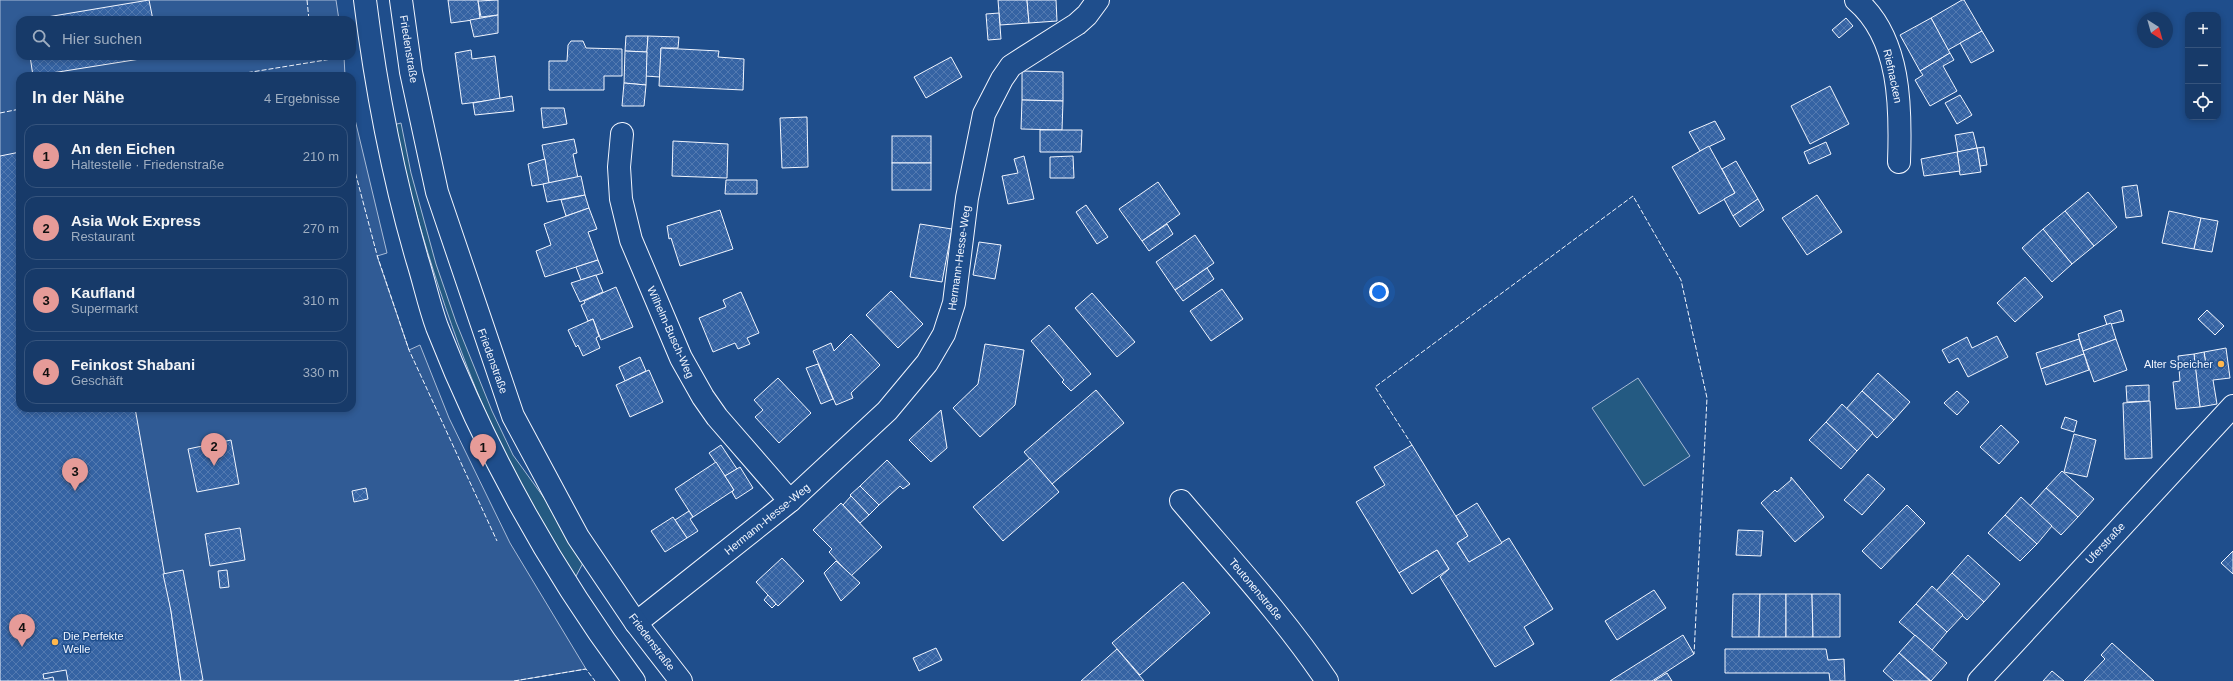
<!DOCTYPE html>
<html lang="de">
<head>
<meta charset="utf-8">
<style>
	:root { --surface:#173a69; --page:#20416f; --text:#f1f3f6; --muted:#9eadc0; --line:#36547d; --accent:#e69b98 }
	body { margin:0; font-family:Helvetica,sans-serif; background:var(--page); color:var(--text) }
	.controls { position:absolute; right:12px; top:12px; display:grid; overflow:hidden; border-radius:8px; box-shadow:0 2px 6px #0003 }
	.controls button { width:36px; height:36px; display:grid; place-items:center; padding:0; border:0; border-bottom:1px solid var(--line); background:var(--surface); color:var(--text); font:20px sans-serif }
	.compass { position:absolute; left:2137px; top:12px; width:36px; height:36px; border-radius:50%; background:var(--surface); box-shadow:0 2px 6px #0003; rotate:143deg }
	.you { position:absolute; left:1379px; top:292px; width:14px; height:14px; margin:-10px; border:3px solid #fff; border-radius:50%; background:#1a73e8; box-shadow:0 0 0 6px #1a73e833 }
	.badge { display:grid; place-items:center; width:26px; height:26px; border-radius:50%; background:var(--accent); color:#111; font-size:13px; font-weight:700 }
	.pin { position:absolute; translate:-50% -33px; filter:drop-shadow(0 1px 2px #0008) }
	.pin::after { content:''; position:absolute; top:21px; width:14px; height:12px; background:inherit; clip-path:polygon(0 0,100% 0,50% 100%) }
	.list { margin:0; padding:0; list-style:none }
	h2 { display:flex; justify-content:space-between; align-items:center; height:52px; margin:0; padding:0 16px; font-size:17px }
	h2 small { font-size:13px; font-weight:400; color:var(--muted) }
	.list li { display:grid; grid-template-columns:26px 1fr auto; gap:12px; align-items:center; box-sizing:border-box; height:64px; margin:0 8px 8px; padding:0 8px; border:1px solid var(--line); border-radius:12px }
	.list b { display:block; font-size:15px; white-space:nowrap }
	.list p { margin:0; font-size:13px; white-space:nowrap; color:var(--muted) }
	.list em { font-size:13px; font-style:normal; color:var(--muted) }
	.icon { flex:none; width:22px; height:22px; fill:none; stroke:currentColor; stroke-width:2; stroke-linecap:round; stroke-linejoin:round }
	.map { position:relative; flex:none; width:2233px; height:681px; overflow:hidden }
	.search { position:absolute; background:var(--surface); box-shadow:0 2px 6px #0003; left:16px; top:16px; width:340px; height:44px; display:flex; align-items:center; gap:10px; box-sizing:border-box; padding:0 14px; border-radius:12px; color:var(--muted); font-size:15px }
	.panel { position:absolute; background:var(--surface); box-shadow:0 2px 6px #0003; left:16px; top:72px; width:340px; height:340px; border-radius:12px }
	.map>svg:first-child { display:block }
	.grass { fill:#245a82; stroke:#a8bbd7 }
	.parking { fill:#305b95; stroke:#a8bbd7 }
	.building { fill:url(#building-cross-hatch); stroke:#f2f6ff }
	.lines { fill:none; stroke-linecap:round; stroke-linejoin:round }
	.minor-casing { stroke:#f2f6ff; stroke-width:24 }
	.major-casing { stroke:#f2f6ff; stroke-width:24 }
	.minor { stroke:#1f4e8c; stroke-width:22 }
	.major { stroke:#1f4e8c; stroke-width:22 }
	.fence { stroke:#f2f6ff; stroke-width:1; stroke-dasharray:5 2; stroke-linecap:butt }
	.poi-dot { fill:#ffb74d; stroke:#1f4e8c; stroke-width:1.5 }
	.labels { text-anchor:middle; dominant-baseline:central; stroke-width:3; stroke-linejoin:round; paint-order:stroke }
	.street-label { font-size:11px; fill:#f2f6ff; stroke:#1f4e8c }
	.poi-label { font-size:11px; fill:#f2f6ff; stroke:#1f4e8c; text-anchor:end }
</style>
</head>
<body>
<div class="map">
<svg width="2233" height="681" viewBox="0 0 2233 681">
	<defs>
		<pattern id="building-cross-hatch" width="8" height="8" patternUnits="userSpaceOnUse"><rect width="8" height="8" fill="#3563a3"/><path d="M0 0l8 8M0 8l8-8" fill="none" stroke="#537ab1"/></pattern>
	</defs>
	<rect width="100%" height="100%" fill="#1f4e8c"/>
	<g class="grass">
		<path d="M 401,123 L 411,173 L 436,264 L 456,322 L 492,411 L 513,455 L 555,513 L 583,563 L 575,578 C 544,524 511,470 486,413 C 446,320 417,223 393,125 Z"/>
		<path d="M 1638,378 L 1690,456 L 1644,486 L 1592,408 Z"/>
	</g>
	<path class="parking" d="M 0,0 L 336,0 L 339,20 L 20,20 L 20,56 L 344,56 L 345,76 L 20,76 L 20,408 L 352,408 L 352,107 L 387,253 L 377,256 L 409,350 L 420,345 L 449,418 L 510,543 L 586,669 L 514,681 L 0,681 Z"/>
	<g class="building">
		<path d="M 149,0 L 153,20 L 29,20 Z"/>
		<path d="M 448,0 L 478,0 L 480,19 L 451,23 Z"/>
		<path d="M 498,0 L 498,15 L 481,17 L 478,1 Z"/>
		<path d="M 998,0 L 1027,0 L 1029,23 L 1000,25 Z"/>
		<path d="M 1027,0 L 1056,0 L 1057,21 L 1029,23 Z"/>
		<path d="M 1962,0 L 1964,0 L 1982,31 L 1948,50 L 1931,18 Z"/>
		<path d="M 999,13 L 1001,39 L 988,40 L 986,14 Z"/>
		<path d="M 498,15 L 498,33 L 474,37 L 470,20 Z"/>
		<path d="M 1846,18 L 1853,26 L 1839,38 L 1832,30 Z"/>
		<path d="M 1931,18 L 1950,53 L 1920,71 L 1900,35 Z"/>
		<path d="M 1982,31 L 1994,51 L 1971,63 L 1960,43 Z"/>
		<path d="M 626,36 L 648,36 L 647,52 L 625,51 Z"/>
		<path d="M 648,36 L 679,37 L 678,48 L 661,48 L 660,77 L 645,76 Z"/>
		<path d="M 571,41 L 583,41 L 586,48 L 622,49 L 622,76 L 604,76 L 604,90 L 549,90 L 549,61 L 567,61 L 568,45 Z"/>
		<path d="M 661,48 L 719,51 L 718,57 L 744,59 L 743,90 L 659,86 Z"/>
		<path d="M 471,50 L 472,59 L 495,56 L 500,99 L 462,104 L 455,53 Z"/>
		<path d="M 625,51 L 647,52 L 646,85 L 624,83 Z"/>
		<path d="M 1950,53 L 1954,60 L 1943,66 L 1957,91 L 1930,106 L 1915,80 L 1923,75 L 1920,71 Z"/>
		<path d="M 30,56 L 159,56 L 33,76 Z"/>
		<path d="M 951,57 L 962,77 L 926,98 L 914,77 Z"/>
		<path d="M 1022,71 L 1063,72 L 1063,101 L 1022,100 Z"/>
		<path d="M 624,83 L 646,85 L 644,106 L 622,106 Z"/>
		<path d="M 1830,86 L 1849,124 L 1810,144 L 1791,106 Z"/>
		<path d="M 1960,95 L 1972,115 L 1957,124 L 1945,103 Z"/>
		<path d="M 512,96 L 514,111 L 475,115 L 473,103 Z"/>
		<path d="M 1022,100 L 1063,101 L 1062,130 L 1021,129 Z"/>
		<path d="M 541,108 L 564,108 L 567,124 L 543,128 Z"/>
		<path d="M 807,117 L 808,167 L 782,168 L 780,118 Z"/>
		<path d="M 1715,121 L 1725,139 L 1700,151 L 1689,132 Z"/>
		<path d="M 1040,130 L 1082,130 L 1081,152 L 1040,152 Z"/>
		<path d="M 1973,132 L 1977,148 L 1958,152 L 1955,135 Z"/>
		<rect x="892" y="136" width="39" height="27"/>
		<path d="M 574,139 L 577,153 L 573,154 L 578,178 L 549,183 L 542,145 Z"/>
		<path d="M 673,141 L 728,144 L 727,178 L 672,176 Z"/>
		<path d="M 1826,142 L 1831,154 L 1809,164 L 1804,152 Z"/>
		<path d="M 1709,146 L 1735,193 L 1699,214 L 1672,167 Z"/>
		<path d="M 1984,147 L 1987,165 L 1980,166 L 1977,148 Z"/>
		<path d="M 1977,148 L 1981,172 L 1960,175 L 1957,152 Z"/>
		<path d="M 20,152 L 20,408 L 135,408 L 171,611 L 181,681 L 68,681 L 66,670 L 43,674 L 44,679 L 53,677 L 54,681 L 0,681 L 0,156 Z"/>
		<path d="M 1957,152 L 1960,171 L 1924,176 L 1921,159 Z"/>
		<path d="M 1024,156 L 1034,199 L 1008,204 L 1002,176 L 1018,173 L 1014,159 Z"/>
		<path d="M 1073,156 L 1074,178 L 1050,178 L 1050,157 Z"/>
		<path d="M 545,159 L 549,183 L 532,186 L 528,164 Z"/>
		<path d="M 1736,161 L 1758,199 L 1733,216 L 1724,199 L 1735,193 L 1722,169 Z"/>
		<rect x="892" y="163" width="39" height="27"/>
		<path d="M 581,176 L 585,195 L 547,202 L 543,184 Z"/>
		<path d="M 726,180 L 757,180 L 757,194 L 725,194 Z"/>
		<path d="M 1158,182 L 1180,214 L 1142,241 L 1119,209 Z"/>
		<path d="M 2137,185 L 2142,216 L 2126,218 L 2122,187 Z"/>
		<path d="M 2088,192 L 2117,227 L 2094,246 L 2065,211 Z"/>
		<path d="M 585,195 L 589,208 L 566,216 L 561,200 Z"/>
		<path d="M 1817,195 L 1842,232 L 1807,255 L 1782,218 Z"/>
		<path d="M 1758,199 L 1764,210 L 1740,227 L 1733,216 Z"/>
		<path d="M 1086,205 L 1108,237 L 1097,244 L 1076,212 Z"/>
		<path d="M 589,208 L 597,229 L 588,232 L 598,260 L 545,277 L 536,251 L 551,245 L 544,224 Z"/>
		<path d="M 720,210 L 733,249 L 680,266 L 671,238 L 669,239 L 667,226 Z"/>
		<path d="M 2065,211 L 2094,246 L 2072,264 L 2043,229 Z"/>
		<path d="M 2169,211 L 2201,218 L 2194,249 L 2162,243 Z"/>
		<path d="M 2201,218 L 2218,221 L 2212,252 L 2194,249 Z"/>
		<path d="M 920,224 L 952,229 L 942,282 L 910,277 Z"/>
		<path d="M 1167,224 L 1173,234 L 1149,251 L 1142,241 Z"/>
		<path d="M 2043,229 L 2072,264 L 2052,282 L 2022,248 Z"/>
		<path d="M 1195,235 L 1214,263 L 1175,290 L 1156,262 Z"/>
		<path d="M 979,242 L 1001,245 L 995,279 L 973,275 Z"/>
		<path d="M 598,260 L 603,273 L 581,280 L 576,267 Z"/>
		<path d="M 1207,268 L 1214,279 L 1183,301 L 1175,290 Z"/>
		<path d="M 596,275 L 603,292 L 580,302 L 571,283 Z"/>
		<path d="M 2025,277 L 2043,297 L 2015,322 L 1997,303 Z"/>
		<path d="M 616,287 L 633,327 L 601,340 L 593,319 L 588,321 L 581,305 L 585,303 L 584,301 Z"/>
		<path d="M 1222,289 L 1243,319 L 1211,341 L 1190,311 Z"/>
		<path d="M 891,291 L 923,324 L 898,348 L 866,315 Z"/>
		<path d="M 741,292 L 759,333 L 747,338 L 750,344 L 738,349 L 735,343 L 713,352 L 699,318 L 726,307 L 723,300 Z"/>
		<path d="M 1092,293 L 1135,342 L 1117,357 L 1075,308 Z"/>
		<path d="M 2121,310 L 2124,321 L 2107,325 L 2104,316 Z"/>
		<path d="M 2207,310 L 2224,326 L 2215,335 L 2198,319 Z"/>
		<path d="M 593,319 L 599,336 L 596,338 L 600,348 L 583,356 L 578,345 L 576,347 L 568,330 Z"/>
		<path d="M 2111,323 L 2116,339 L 2083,351 L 2078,334 Z"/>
		<path d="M 1049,325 L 1091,374 L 1071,391 L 1062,382 L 1064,380 L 1031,341 Z"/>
		<path d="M 851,334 L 880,365 L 851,393 L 853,398 L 836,405 L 813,351 L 831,343 L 834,351 Z"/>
		<path d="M 1997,336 L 2008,357 L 1968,377 L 1958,358 L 1949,363 L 1942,350 L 1967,337 L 1972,348 Z"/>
		<path d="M 2079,339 L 2084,354 L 2041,369 L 2036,353 Z"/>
		<path d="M 2116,339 L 2127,370 L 2094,382 L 2083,351 Z"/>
		<path d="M 985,344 L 1024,350 L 1015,405 L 980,437 L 953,408 L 978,384 Z"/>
		<path d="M 2226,348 L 2230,378 L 2213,380 L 2217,404 L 2200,407 L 2195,367 L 2206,365 L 2204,352 Z"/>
		<path d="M 2204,352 L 2206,365 L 2195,367 L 2194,354 Z"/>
		<path d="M 2084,354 L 2089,370 L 2046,385 L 2041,369 Z"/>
		<path d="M 2194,354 L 2200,407 L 2176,409 L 2173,382 L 2180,381 L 2178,356 Z"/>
		<path d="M 640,357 L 646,371 L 625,381 L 619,367 Z"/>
		<path d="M 818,364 L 833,399 L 821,404 L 806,368 Z"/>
		<path d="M 649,370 L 663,402 L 630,417 L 616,385 Z"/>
		<path d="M 1878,373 L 1910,402 L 1894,420 L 1862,391 Z"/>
		<path d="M 778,378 L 811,413 L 779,443 L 755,417 L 763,410 L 754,400 Z"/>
		<path d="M 2149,385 L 2149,401 L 2127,402 L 2126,386 Z"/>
		<path d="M 1096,390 L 1124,423 L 1052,484 L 1024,452 Z"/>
		<path d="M 1862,391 L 1894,420 L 1877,438 L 1846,409 Z"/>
		<path d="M 1957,391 L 1969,402 L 1957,415 L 1944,403 Z"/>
		<path d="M 2150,401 L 2152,458 L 2125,459 L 2123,403 Z"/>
		<path d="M 1842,404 L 1873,433 L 1857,451 L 1826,422 Z"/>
		<path d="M 941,410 L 947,448 L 931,462 L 909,440 Z"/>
		<path d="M 2065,417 L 2077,421 L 2074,432 L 2061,428 Z"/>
		<path d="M 1826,422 L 1857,451 L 1841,469 L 1809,440 Z"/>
		<path d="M 2001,425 L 2019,442 L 1999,464 L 1980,447 Z"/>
		<path d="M 2074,434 L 2096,440 L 2087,477 L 2064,472 Z"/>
		<path d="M 231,440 L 239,484 L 197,492 L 188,449 Z"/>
		<path d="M 721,445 L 737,469 L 725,476 L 709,453 Z"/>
		<path d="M 1412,445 L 1468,536 L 1457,543 L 1469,562 L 1509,538 L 1553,609 L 1524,627 L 1534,644 L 1495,667 L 1440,577 L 1449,569 L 1437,550 L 1399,573 L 1356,502 L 1385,485 L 1374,467 Z"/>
		<path d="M 1030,458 L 1059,492 L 1003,541 L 973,507 Z"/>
		<path d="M 887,460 L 910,484 L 903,489 L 900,486 L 879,505 L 860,486 Z"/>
		<path d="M 716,462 L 734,490 L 693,517 L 675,489 Z"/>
		<path d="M 740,467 L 753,488 L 736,499 L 732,492 L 734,490 L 725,476 Z"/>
		<path d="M 2062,471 L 2094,499 L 2078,517 L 2046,488 Z"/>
		<path d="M 1868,474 L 1885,489 L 1862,515 L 1844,500 Z"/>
		<path d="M 1791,477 L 1824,517 L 1795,542 L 1761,503 L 1775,490 L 1777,492 L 1791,480 Z"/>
		<path d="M 860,486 L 879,505 L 869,515 L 850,495 Z"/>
		<path d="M 366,488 L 368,499 L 354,502 L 352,491 Z"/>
		<path d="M 2046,488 L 2078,517 L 2061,535 L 2030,506 Z"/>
		<path d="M 851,496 L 869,515 L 860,523 L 843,505 Z"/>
		<path d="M 2021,497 L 2052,526 L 2037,544 L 2005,515 Z"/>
		<path d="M 841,503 L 882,547 L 851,576 L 829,552 L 832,549 L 813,530 Z"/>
		<path d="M 1477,503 L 1502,543 L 1469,562 L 1457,543 L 1468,536 L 1456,516 Z"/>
		<path d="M 1907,505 L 1925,523 L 1881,569 L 1862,551 Z"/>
		<path d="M 689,511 L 693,517 L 690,519 L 698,531 L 687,538 L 675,520 Z"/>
		<path d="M 2005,515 L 2037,544 L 2020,561 L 1988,533 Z"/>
		<path d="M 673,517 L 687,538 L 665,552 L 651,531 Z"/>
		<path d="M 240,528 L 245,560 L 210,566 L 205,534 Z"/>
		<path d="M 1738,530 L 1763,531 L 1761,556 L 1736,555 Z"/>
		<path d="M 1437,550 L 1449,569 L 1412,594 L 1399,573 Z"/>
		<path d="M 2233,551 L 2233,574 L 2221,563 Z"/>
		<path d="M 1968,555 L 2000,584 L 1984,602 L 1952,573 Z"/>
		<path d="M 782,558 L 804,581 L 778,606 L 756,582 Z"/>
		<path d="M 836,561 L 860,583 L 841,601 L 824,573 Z"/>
		<path d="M 183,570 L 203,680 L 199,681 L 181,681 L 171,611 L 163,574 Z"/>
		<path d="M 227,570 L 229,587 L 220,588 L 218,571 Z"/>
		<path d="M 1952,573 L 1984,602 L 1967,620 L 1936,591 Z"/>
		<path d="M 1183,582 L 1210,613 L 1140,675 L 1112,643 Z"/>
		<path d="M 1932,586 L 1963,615 L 1947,632 L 1916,604 Z"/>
		<path d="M 1654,590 L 1666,608 L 1617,640 L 1605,621 Z"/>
		<path d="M 1733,594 L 1760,594 L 1759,637 L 1732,637 Z"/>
		<path d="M 1760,594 L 1786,594 L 1786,637 L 1759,637 Z"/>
		<path d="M 1786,594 L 1812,594 L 1813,637 L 1786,637 Z"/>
		<path d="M 1812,594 L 1840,594 L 1840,637 L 1813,637 Z"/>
		<path d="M 768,595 L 776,604 L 772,608 L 764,600 Z"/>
		<path d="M 1916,604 L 1947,632 L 1932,650 L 1899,622 Z"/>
		<path d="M 1683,635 L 1694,654 L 1652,681 L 1610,681 Z"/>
		<path d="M 1915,635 L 1947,663 L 1931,681 L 1899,653 Z"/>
		<path d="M 2112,643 L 2154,681 L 2084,681 L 2105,659 L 2101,655 Z"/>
		<path d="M 936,648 L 942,660 L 919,671 L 913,658 Z"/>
		<path d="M 1117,649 L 1144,681 L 1081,681 Z"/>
		<path d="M 1725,649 L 1826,649 L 1828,660 L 1844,659 L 1845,681 L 1830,681 L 1829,673 L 1725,673 Z"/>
		<path d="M 1899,653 L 1930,681 L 1894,681 L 1883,671 Z"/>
		<path d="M 2052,671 L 2064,681 L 2043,681 Z"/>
		<path d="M 1667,673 L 1672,681 L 1654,681 Z"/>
	</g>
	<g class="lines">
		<defs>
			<g id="minor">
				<path d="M 1856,0 C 1901,38 1901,108 1899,162"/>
				<path d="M 622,134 L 619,167 L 621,199 L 631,240 L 681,358 L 703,397 L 717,417 L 790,501"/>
				<path d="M 1181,501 C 1231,560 1284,617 1327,681"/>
				<path d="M 636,623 L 790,501 L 887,411 L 927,363 L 944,334 L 954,303 L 967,198 L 984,114 L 1002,79 L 1011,66 L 1077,24 L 1087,15 L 1098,0"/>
				<path d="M 1979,681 L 2233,406"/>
			</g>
			<g id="major">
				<path d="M 365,0 C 376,89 392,173 417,259 C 424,281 429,305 437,327 C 486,452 553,573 634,681"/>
				<path d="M 401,0 L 411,72 L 437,192 L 513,416 L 578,537 L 636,623 L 681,681"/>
			</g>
		</defs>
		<use href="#minor" class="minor-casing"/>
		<use href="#major" class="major-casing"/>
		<use href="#minor" class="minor"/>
		<use href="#major" class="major"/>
		<g class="fence">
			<path d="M 307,0 L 309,20"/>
			<path d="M 227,76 L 344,57"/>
			<path d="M 0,113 L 20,109"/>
			<path d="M 352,160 L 377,255 L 409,350 L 497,541"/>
			<path d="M 1412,445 L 1375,387 L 1633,196 L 1681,280 L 1707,398 L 1694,654"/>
			<path d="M 514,681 L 586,669 L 595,681"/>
		</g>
	</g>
	<g class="poi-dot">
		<circle cx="2221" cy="364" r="4"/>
		<circle cx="55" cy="642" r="4"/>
	</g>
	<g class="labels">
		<g class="street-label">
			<text transform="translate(409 49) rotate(81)">Friedenstraße</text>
			<text transform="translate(1893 76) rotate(78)">Riefnacken</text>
			<text transform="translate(959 258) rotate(-82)">Hermann-Hesse-Weg</text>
			<text transform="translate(671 332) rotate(66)">Wilhelm-Busch-Weg</text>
			<text transform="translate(493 361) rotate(70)">Friedenstraße</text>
			<text transform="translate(767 519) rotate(-39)">Hermann-Hesse-Weg</text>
			<text transform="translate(2105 543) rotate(-47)">Uferstraße</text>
			<text transform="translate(1256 589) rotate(50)">Teutonenstraße</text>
			<text transform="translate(652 642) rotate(53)">Friedenstraße</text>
		</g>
		<g class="poi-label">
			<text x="2213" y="364">Alter Speicher</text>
			<text x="63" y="636" text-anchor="start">Die Perfekte<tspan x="63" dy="13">Welle</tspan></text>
		</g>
	</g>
</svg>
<div class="controls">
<button>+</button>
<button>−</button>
<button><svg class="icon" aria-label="locate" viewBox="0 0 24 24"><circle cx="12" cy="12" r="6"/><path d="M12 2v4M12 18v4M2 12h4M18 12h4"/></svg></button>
</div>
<svg class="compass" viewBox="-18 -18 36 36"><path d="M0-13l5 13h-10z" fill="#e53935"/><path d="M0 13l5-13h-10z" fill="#9eadc0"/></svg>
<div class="you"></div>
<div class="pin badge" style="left:483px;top:467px">1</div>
<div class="pin badge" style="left:214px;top:466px">2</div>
<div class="pin badge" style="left:75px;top:491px">3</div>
<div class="pin badge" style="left:22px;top:647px">4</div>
<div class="search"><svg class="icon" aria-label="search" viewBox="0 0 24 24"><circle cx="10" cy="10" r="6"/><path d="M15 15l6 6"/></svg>Hier suchen</div>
<section class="panel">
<h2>In der Nähe<small>4 Ergebnisse</small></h2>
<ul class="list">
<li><span class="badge">1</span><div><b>An den Eichen</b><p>Haltestelle · Friedenstraße</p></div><em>210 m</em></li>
<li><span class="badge">2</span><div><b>Asia Wok Express</b><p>Restaurant</p></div><em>270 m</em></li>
<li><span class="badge">3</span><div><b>Kaufland</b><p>Supermarkt</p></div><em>310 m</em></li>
<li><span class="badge">4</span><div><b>Feinkost Shabani</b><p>Geschäft</p></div><em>330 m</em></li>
</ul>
</section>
</div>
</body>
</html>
